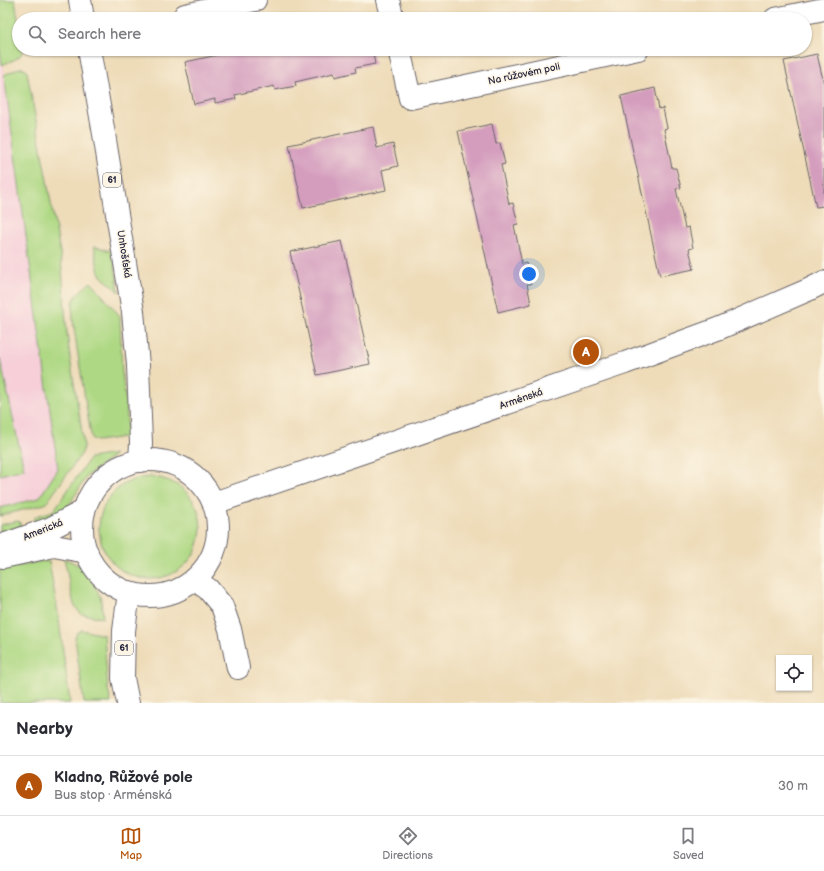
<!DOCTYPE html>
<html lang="en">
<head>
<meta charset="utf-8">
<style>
	:root { --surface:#fff; --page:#f7f7f7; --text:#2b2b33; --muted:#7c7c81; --line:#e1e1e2; --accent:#b45309 }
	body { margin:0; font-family:"Balsamiq Sans",sans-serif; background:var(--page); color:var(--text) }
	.controls { position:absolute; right:12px; bottom:12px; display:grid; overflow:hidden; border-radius:0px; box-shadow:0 1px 3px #0004 }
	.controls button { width:36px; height:36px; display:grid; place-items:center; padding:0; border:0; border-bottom:1px solid var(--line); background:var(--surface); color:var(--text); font:20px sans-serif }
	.you { position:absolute; left:529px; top:274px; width:14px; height:14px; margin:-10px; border:3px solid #fff; border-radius:50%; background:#1a73e8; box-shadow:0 0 0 6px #1a73e833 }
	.badge { display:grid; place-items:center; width:26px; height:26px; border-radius:50%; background:var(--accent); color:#fff; font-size:13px; font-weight:700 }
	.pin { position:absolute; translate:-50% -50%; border:2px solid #fff; box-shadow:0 1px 4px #0006 }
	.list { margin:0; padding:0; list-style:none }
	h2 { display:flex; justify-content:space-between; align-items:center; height:52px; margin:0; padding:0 16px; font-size:17px }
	h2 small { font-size:13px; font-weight:400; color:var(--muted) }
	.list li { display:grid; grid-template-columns:26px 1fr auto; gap:12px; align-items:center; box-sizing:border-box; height:60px; padding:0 16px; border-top:1px solid var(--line) }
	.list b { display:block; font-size:15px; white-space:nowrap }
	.list p { margin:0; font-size:13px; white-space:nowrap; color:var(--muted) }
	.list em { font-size:13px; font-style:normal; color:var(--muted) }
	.icon { flex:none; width:22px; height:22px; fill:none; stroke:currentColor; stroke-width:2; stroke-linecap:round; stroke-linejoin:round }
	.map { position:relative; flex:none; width:824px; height:703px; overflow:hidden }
	.search { position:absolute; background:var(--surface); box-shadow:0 1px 3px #0004; left:12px; right:12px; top:12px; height:44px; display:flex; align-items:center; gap:10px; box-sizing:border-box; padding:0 14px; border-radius:22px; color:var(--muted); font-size:15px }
	.sheet { height:112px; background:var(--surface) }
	nav { display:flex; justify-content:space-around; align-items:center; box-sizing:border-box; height:56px; border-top:1px solid var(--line); background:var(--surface); font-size:11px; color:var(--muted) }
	nav a { display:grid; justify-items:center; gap:2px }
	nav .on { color:var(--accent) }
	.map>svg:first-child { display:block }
	.built { fill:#f6cfd9 }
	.green { fill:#aed883; stroke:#687d5f }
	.building { fill:#d49dbe }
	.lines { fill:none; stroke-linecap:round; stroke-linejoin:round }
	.minor-casing { stroke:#696367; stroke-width:24 }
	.major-casing { stroke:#696367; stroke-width:24 }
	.minor { stroke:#fff; stroke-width:22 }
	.major { stroke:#fff; stroke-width:22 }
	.labels { text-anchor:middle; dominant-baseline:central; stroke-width:3; stroke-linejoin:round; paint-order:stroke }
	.shield { fill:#fcf5e5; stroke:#63616e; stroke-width:1 }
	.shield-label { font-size:9px; font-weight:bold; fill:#22223b }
	.street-label { font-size:10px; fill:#22223b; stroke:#fcf5e5 }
</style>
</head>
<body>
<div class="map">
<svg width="824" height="703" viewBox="0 0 824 703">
	<rect width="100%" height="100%" fill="#fcf5e5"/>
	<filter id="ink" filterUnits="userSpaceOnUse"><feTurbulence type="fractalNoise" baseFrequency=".025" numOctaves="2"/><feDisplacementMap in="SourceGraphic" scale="8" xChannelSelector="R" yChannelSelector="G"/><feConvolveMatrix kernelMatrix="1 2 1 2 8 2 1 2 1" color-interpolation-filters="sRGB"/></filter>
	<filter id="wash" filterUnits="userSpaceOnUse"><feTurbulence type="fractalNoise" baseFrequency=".012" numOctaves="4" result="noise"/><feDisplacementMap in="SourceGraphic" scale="16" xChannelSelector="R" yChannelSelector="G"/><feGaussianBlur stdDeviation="0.9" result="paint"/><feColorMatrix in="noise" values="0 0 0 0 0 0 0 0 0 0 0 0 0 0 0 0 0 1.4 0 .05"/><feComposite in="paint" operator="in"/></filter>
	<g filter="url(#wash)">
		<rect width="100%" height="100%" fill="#eedcb9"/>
		<path class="built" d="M 0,46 L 58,469 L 39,497 L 0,508 Z"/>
		<g class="green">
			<path d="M 0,0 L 15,0 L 19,26 L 19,49 L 23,49 C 22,59 10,61 2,65 L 0,48 Z"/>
			<path d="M 19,68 L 23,68 L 26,69 L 27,72 L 60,252 C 64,279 64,306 67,334 C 71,371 79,408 84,446 L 82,453 L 48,501 L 45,504 L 0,516 L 0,508 L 39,498 L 58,469 L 4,75 Z"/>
			<path d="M 94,246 L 113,252 L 119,292 L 101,276 L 98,269 Z"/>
			<path d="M 91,282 L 120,316 L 122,372 L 127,412 L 127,428 L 125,437 L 97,441 L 92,439 L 91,435 C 86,407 82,378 77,349 C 76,337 71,315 73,303 C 75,294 84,288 91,282 Z"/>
			<path d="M 0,358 L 24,469 L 0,475 Z"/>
			<path d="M 115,454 L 106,462 L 100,466 L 87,476 L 69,505 L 58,513 L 46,519 L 34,523 L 34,518 C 41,513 48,514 54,510 L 90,458 Z"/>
			<circle cx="150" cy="528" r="51"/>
			<path d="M 18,521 L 20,523 L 21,526 L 0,532 L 0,525 Z"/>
			<path d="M 64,558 L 84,568 L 93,581 L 101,599 L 103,618 L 81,614 L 74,605 Z"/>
			<path d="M 42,561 L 49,562 L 58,613 L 70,703 L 0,703 L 0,570 Z"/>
			<path d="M 82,630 L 104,635 L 108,689 L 111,703 L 84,703 L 75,638 L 77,633 Z"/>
		</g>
		<g id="blocks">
			<g class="building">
				<path d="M 246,49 L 372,49 L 375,64 L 355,68 L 356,72 L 335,77 L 334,73 L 295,82 L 296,86 L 275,90 L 274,86 L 235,95 L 236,99 L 215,103 L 215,99 L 194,104 L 185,62 Z"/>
				<path d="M 817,54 L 824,84 L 824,206 L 816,207 L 784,61 Z"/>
				<path d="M 655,88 L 659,109 L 663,108 L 667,128 L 664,129 L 672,168 L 676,168 L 681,188 L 676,189 L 685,228 L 689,227 L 693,248 L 689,249 L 694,269 L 660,276 L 621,96 Z"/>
				<path d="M 492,124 L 496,144 L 500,143 L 505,164 L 501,165 L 509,204 L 513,203 L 518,224 L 514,225 L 522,264 L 526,263 L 531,284 L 527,284 L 531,304 L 498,312 L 458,131 Z"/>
				<path d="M 373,127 L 377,148 L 393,144 L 398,166 L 382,170 L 386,190 L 303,208 L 289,145 Z"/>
				<path d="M 342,241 L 370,364 L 317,375 L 290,252 Z"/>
			</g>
		</g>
	</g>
	<g filter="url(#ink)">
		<use href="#blocks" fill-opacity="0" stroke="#696367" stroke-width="1"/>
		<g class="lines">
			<defs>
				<g id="minor">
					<path d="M 388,0 L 393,19"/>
					<path d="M 185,15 L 255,0"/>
					<path d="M 775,19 L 824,9"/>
					<path d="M 399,49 L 410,98 L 638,49"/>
					<path d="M 214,503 L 625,363 L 720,328 L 808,290 L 824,282"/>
					<path d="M 0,546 L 51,528 L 84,511"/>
					<path d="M 3,557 L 54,546 L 87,552"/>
					<path d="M 195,580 L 208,589 L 222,606 L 230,629 L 238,668"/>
				</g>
				<g id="major">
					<path d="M 80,0 L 83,19"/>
					<path d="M 89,49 L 104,134 L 133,312 L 138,365 L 141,443 L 140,461"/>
					<circle cx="150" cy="528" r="68"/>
					<path d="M 128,703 L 123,678 L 124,631 L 129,592"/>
				</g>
			</defs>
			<use href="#minor" class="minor-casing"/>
			<use href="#major" class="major-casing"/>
			<use href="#minor" class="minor"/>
			<use href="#major" class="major"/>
		</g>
	</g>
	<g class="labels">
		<g class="shield">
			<rect x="103" y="173" width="18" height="14" rx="3"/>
			<rect x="115" y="641" width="18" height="14" rx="3"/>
		</g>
		<g class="shield-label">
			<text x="112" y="180">61</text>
			<text x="124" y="648">61</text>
		</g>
		<g class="street-label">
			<text transform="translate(524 74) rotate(-12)">Na růžovém poli</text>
			<text transform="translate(124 254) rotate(81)">Unhošťská</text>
			<text transform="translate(521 399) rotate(-19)">Arménská</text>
			<text transform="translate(43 530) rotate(-22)">Americká</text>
		</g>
	</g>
</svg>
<div class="controls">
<button><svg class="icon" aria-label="locate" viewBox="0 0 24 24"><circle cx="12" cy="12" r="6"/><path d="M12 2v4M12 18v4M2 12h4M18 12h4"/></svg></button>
</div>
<div class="you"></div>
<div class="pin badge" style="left:586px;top:352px">A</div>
<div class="search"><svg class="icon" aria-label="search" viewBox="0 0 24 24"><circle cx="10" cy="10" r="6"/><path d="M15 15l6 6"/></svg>Search here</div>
</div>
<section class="sheet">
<h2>Nearby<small></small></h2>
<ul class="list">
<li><span class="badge">A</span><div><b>Kladno, Růžové pole</b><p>Bus stop · Arménská</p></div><em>30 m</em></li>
</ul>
</section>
<nav>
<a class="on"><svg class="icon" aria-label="map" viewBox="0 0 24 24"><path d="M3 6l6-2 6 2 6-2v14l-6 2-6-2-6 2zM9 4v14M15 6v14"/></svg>Map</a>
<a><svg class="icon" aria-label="directions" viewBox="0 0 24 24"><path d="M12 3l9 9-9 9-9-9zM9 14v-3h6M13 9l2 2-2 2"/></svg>Directions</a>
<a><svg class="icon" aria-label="saved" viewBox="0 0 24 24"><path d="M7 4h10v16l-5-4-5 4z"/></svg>Saved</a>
</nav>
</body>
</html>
